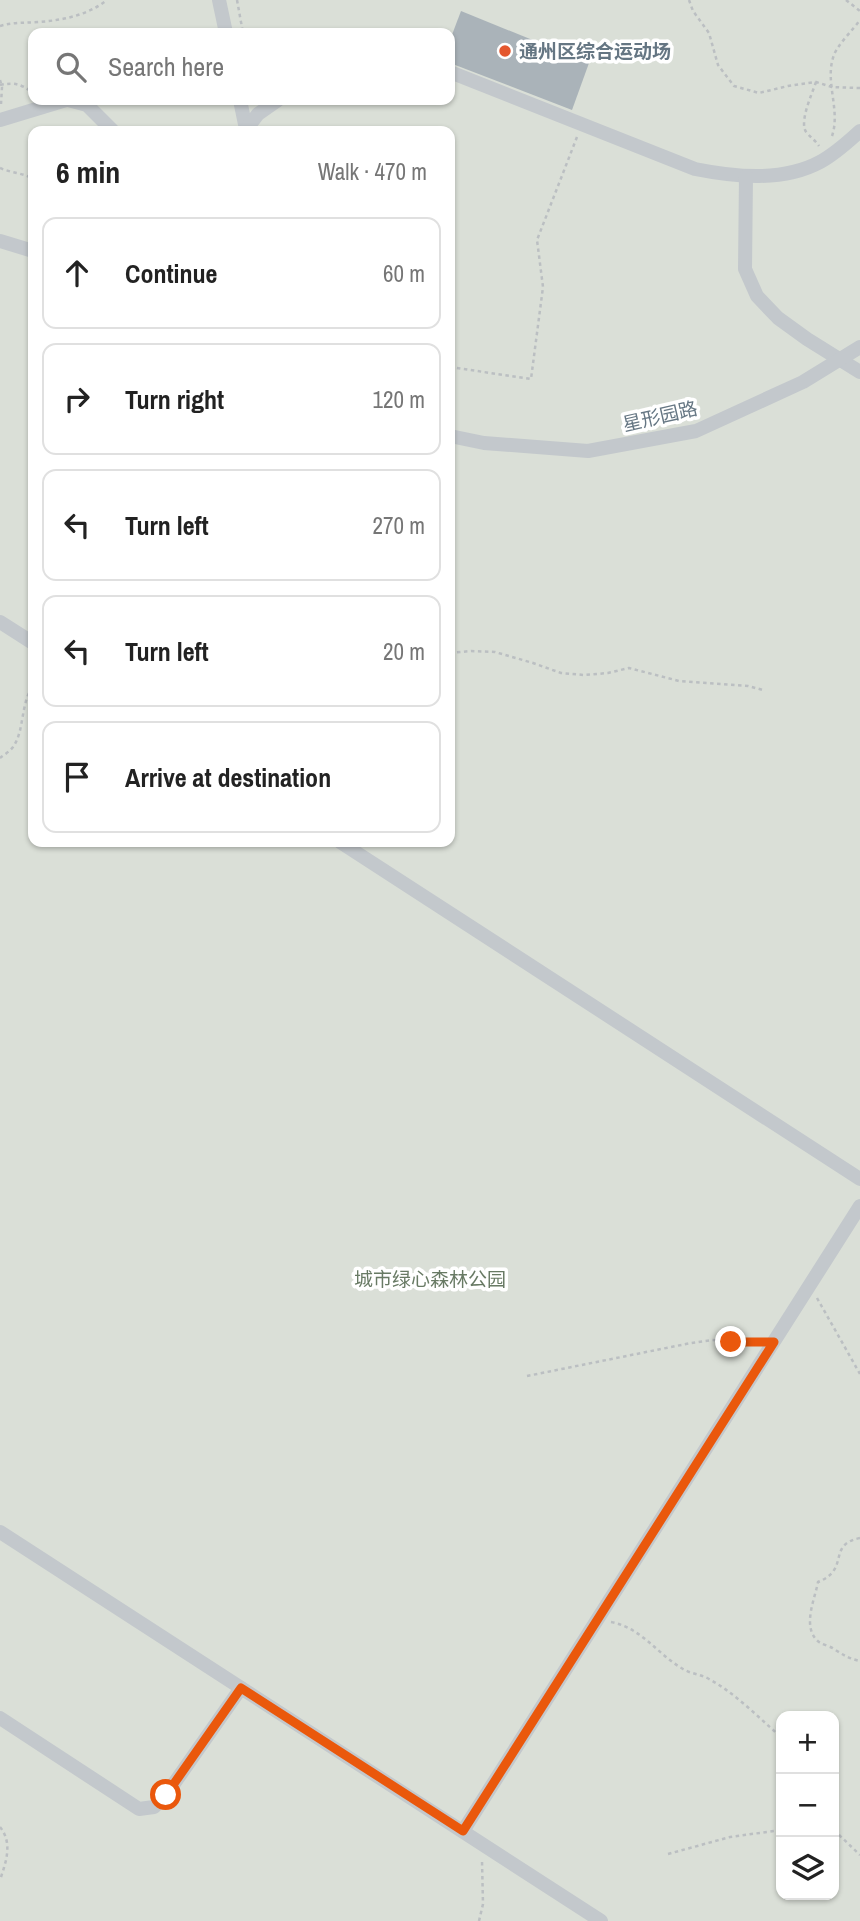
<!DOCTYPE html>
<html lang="en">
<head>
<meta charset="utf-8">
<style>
	:root { --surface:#fff; --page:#f2f2f2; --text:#222; --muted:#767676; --line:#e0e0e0 }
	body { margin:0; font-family:"Archivo Narrow","Noto Sans SC",sans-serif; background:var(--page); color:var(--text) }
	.controls { position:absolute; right:21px; bottom:21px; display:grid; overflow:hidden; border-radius:14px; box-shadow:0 2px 5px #0004 }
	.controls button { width:63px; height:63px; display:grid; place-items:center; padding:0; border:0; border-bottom:2px solid var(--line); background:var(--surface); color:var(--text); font:35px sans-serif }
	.stop { position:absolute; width:21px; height:21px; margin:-16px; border:5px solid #ea580c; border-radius:50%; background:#fff }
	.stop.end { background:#ea580c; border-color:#fff; box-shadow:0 2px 7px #0008 }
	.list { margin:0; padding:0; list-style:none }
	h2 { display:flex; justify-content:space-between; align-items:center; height:91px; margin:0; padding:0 28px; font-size:30px }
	h2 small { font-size:23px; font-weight:400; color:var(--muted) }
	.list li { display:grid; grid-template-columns:46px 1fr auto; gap:21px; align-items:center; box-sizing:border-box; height:112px; margin:0 14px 14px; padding:0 14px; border:2px solid var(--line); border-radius:14px }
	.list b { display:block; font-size:26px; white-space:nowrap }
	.list em { font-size:23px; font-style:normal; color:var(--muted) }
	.icon { flex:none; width:38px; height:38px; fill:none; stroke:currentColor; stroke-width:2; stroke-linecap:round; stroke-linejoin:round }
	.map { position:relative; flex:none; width:860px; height:1921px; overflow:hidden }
	.search { position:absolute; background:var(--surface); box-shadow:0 2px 5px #0004; left:28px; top:28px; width:427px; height:77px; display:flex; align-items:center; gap:18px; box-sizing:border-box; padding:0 24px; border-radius:14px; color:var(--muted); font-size:26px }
	.panel { position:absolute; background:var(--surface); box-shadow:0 2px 5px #0004; left:28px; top:126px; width:427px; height:721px; border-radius:14px }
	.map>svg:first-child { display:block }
	.green { fill:#dadfd7; fill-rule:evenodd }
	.building { fill:#aab3b9 }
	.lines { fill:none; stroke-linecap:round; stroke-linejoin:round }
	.path { stroke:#bbbfc2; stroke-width:2.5; stroke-dasharray:3.5 3.5; stroke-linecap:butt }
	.minor { stroke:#c3c8cc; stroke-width:14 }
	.route { stroke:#ea580c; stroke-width:9 }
	.poi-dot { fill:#e4572e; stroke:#fff; stroke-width:2.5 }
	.labels { text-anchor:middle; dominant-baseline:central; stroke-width:7; stroke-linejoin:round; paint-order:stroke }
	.poi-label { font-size:19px; font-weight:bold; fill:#657683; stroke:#fff; text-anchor:start }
	.street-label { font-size:19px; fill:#657683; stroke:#fff }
	.park-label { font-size:19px; fill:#687a64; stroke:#fff }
</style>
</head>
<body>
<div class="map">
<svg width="860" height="1921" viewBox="0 0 860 1921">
	<rect width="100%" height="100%" fill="#fafaf8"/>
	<path class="green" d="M 0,0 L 860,0 L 860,1921 L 0,1921 ZM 33,33 L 450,33 L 450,100 L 33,100 ZM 33,131 L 450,131 L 450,842 L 33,842 ZM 781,1716 L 834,1716 L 834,1895 L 781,1895 Z"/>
	<path class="building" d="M 461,11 L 589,63 L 572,110 L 450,63 L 450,40 Z"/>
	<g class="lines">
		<g class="path">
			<path d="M 237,0 L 243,33"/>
			<path d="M 689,0 L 693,11 L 709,33 L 718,65 L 734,86 L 759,93 L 788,86 L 816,82 L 832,87 L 860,88"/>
			<path d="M 846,0 L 860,11"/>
			<path d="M 0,26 C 13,22 25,23 39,22 C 64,20 88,15 107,0"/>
			<path d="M 0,80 L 2,87 L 1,104"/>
			<path d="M 816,82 C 812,94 798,124 807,133 C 811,138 815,140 819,146"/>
			<path d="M 0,85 C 15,82 21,84 33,93"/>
			<path d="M 832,136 C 841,110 824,81 834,55 C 838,44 853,30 860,20"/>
			<path d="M 0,168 C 11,173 24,173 33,179"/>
			<path d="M 450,367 L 531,379 L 543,287 L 537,240 L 577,137"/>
			<path d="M 450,653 L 471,651 L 495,652 L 533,663 L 561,673 L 584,675 L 608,673 L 629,668 L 679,681 L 748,686 L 763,690"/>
			<path d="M 0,758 C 4,755 10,751 13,747 C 25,730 20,704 33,686"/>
			<path d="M 817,1298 L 860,1374"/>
			<path d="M 527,1376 L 691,1343 L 712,1340 L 756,1342"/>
			<path d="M 860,1538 C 826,1545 851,1569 818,1582 C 815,1599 801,1628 819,1642 C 823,1645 830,1646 834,1649 C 843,1655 850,1659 860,1661"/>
			<path d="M 611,1622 C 642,1628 657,1654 683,1669 C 691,1674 700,1674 709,1679 C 735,1693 758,1717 781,1737"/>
			<path d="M 0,1827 C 13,1843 6,1862 0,1880"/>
			<path d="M 834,1830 L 860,1855"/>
			<path d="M 668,1854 L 730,1837 L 781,1830"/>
			<path d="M 479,1921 L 483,1904 L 482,1861"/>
		</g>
		<g class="minor">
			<path d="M 219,0 L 226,33"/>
			<path d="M 450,72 L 695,169 C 735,177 783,182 820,162 C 835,154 848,142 860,131"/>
			<path d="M 68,100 L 87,105 L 113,131"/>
			<path d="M 240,100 L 246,129"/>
			<path d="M 0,120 L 66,100"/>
			<path d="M 245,131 L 258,114 L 278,100"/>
			<path d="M 746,176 L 745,269 L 757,296 L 778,318 L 807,339 L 860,372"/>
			<path d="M 0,241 L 33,251"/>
			<path d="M 450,436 L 484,443 L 588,451 L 696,431 L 803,382 L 860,347"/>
			<path d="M 0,622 L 33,643"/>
			<path d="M 340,842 L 860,1179"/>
			<path d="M 0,1532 L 601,1921"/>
			<path d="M 0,1718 L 139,1809 L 154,1807 L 166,1795 L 241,1688"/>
			<path d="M 463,1831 L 860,1206"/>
		</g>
	</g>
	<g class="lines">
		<path class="route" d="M 166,1795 L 241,1688 L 463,1831 L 774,1342 L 731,1342"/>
	</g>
	<circle class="poi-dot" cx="505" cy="51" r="7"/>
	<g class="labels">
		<g class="poi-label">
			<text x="519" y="51">通州区综合运动场</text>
		</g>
		<g class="street-label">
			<text transform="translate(660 416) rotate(-13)">星形园路</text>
		</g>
		<g class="park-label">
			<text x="430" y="1279">城市绿心森林公园</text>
		</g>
	</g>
</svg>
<div class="controls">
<button>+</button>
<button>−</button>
<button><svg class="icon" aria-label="layers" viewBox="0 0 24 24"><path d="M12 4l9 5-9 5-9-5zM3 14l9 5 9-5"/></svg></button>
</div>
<div class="stop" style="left:166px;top:1795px"></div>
<div class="stop end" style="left:731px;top:1342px"></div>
<div class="search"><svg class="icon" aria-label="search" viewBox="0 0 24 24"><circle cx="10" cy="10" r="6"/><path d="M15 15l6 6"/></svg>Search here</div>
<section class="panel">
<h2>6 min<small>Walk · 470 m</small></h2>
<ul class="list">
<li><svg class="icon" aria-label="ahead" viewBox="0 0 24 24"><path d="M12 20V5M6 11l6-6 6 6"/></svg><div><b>Continue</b></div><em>60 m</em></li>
<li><svg class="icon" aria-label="right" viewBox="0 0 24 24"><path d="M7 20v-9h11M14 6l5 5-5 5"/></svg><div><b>Turn right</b></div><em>120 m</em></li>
<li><svg class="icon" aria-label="left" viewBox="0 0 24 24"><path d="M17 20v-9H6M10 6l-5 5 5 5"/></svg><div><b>Turn left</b></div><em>270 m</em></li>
<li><svg class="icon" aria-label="left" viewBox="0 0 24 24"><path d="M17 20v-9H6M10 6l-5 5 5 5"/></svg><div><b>Turn left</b></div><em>20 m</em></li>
<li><svg class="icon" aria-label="arrive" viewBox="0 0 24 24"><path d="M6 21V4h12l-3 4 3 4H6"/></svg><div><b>Arrive at destination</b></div></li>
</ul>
</section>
</div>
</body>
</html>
